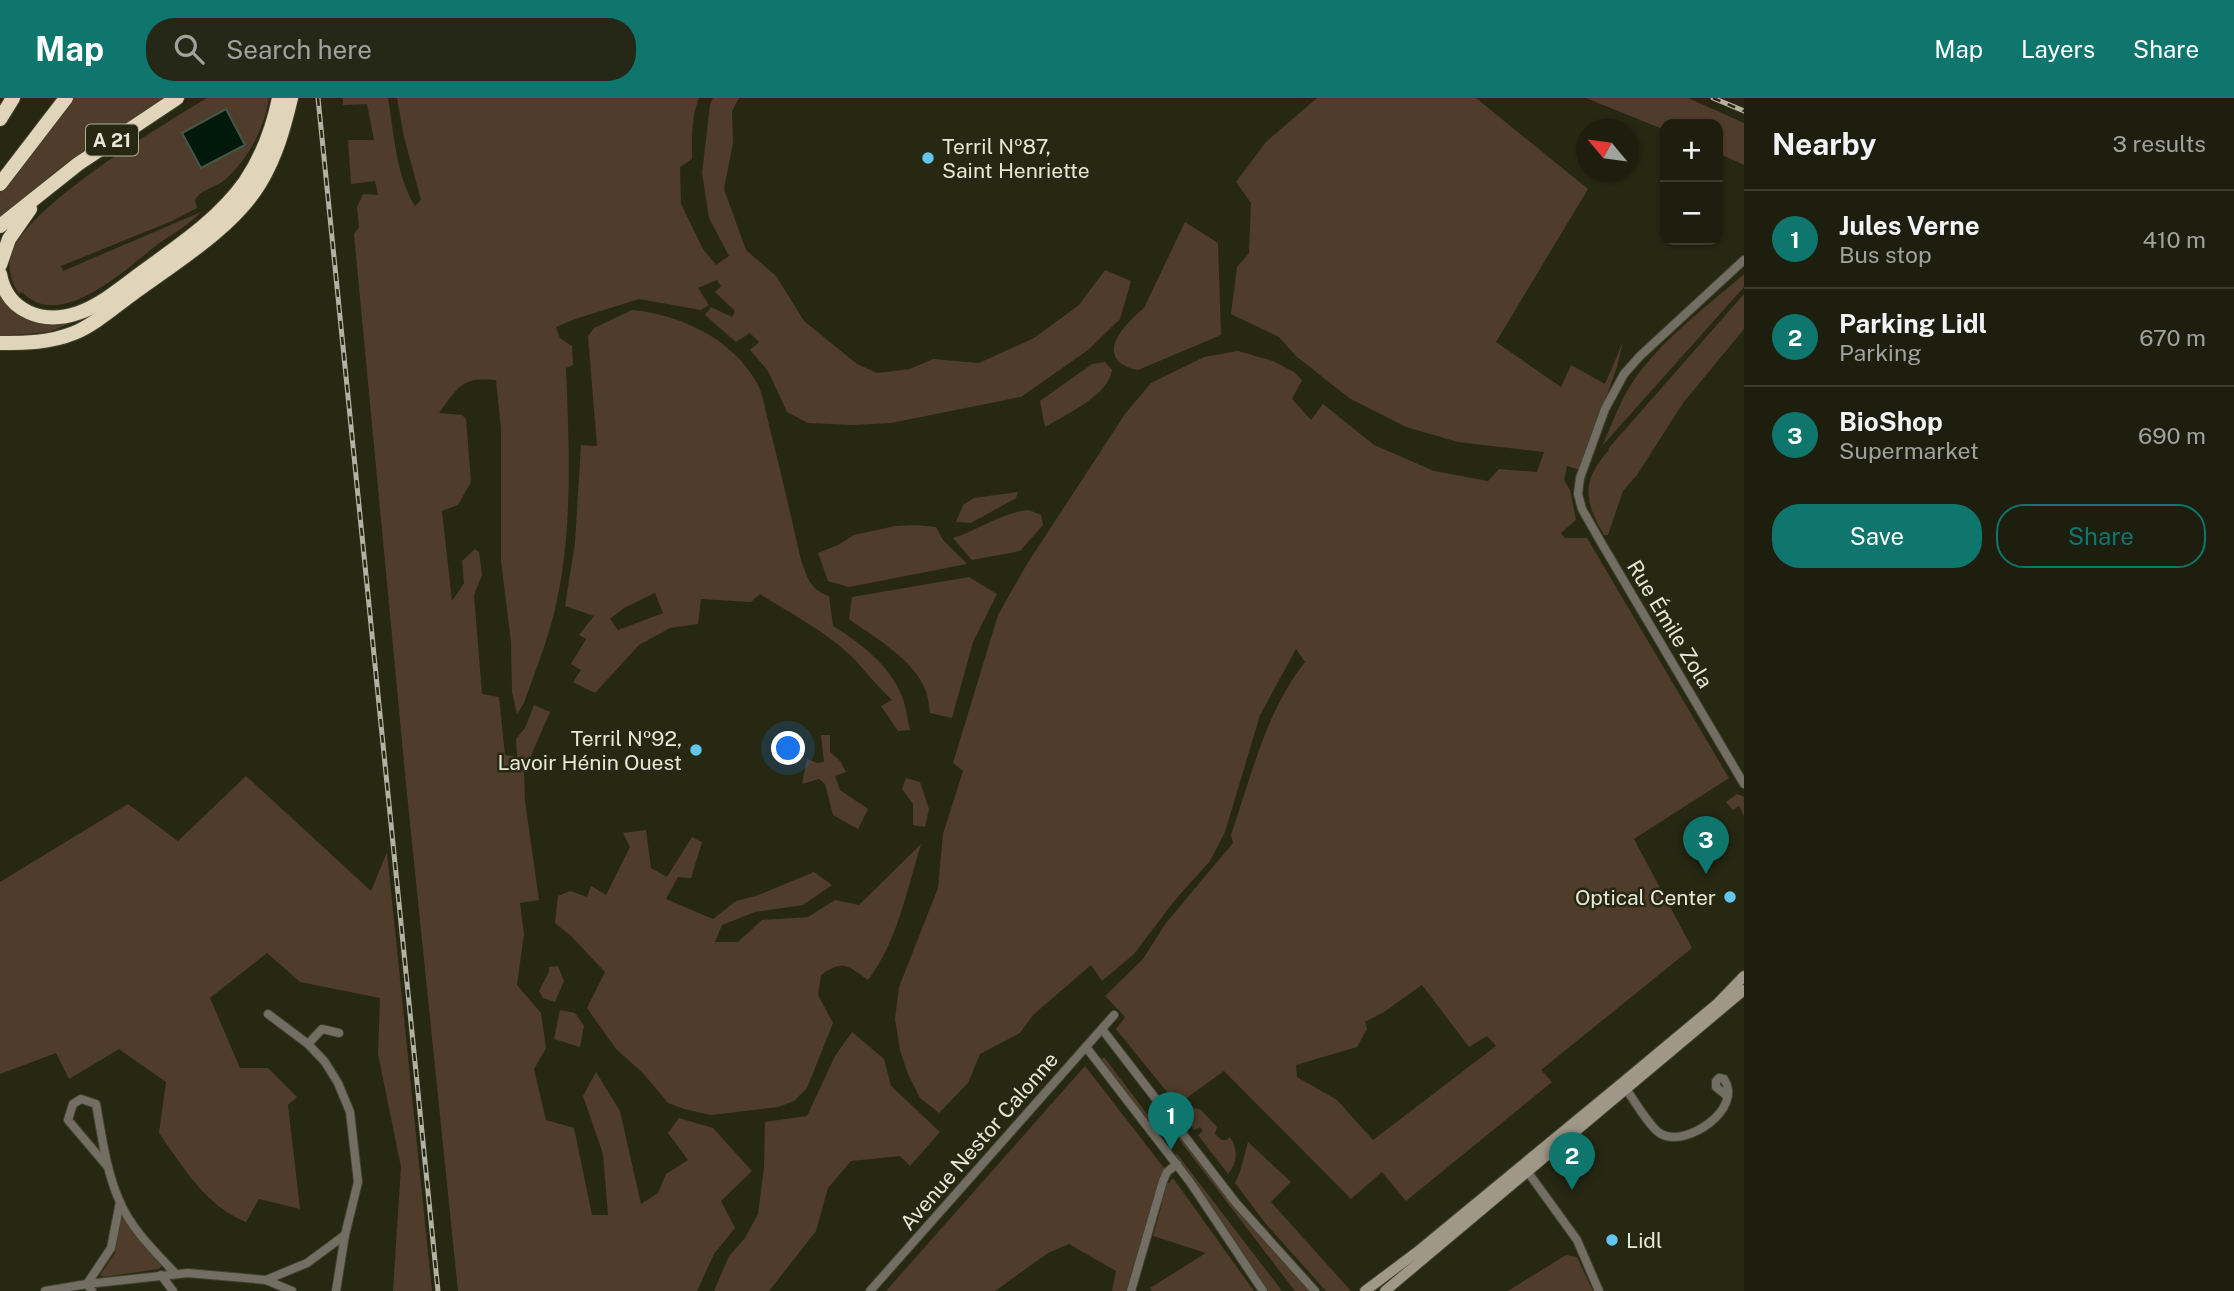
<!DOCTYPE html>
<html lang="en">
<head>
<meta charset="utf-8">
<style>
	:root { --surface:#1d1e0e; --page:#252717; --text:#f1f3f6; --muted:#a0a29e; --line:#3b3c2e; --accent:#0f766e }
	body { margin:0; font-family:"Public Sans",sans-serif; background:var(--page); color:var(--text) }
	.controls { position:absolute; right:21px; top:21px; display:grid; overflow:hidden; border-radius:14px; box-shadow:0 2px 5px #0004 }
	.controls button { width:63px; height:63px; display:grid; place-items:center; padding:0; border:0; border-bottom:2px solid var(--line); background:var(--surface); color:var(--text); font:35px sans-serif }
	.compass { position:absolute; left:1576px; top:21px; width:63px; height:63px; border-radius:50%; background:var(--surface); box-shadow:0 2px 5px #0004; rotate:299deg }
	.you { position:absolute; left:789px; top:651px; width:24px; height:24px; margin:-18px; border:5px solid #fff; border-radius:50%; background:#1a73e8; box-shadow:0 0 0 10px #1a73e833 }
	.badge { display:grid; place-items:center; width:46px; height:46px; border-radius:50%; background:var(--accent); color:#fff; font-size:23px; font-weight:700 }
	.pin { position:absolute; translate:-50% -58px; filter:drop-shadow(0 2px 4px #0008) }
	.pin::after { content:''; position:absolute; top:37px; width:24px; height:21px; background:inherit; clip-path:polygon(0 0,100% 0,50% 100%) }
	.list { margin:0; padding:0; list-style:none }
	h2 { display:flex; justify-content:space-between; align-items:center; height:91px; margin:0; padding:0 28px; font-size:30px }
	h2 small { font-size:23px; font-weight:400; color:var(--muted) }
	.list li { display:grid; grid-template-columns:46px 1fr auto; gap:21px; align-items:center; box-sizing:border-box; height:98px; padding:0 28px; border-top:2px solid var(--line) }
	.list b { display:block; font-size:26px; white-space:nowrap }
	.list p { margin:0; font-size:23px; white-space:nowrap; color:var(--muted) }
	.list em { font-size:23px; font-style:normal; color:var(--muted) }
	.actions { display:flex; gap:14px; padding:21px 28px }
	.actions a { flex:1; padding:16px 0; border:2px solid var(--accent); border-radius:28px; text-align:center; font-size:24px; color:var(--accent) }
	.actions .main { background:var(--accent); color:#fff }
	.icon { flex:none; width:38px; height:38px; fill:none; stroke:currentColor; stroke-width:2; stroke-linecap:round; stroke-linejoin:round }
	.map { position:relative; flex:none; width:1744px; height:1193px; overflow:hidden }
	header { display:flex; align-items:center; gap:42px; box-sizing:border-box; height:98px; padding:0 35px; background:var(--accent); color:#fff }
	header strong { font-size:33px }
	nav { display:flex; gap:38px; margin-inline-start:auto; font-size:24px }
	.search { width:490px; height:63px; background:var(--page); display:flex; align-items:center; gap:18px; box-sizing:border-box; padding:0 24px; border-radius:28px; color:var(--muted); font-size:26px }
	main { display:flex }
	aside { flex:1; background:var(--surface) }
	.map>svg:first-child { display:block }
	.green { fill:#503c2a; fill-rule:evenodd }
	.water { fill:#00190a; stroke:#455748; stroke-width:2 }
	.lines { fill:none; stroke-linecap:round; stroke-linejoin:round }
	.street-casing { stroke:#42432e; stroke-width:10 }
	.secondary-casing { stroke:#42432e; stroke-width:12 }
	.highway-casing { stroke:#42432e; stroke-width:16 }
	.street { stroke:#736e64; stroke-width:8 }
	.secondary { stroke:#9f9787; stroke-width:10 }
	.highway { stroke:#e0d4ba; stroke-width:14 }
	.rail-casing { stroke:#b1b2a2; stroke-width:5 }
	.rail { stroke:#272812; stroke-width:2.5; stroke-dasharray:8; stroke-linecap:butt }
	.poi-dot { fill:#64c5ee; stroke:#272812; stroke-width:2.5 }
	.labels { text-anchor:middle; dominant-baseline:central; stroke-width:5; stroke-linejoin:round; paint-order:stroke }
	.shield { fill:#272812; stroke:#adae9d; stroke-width:2 }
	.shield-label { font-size:19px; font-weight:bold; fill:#e6e7d9 }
	.poi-label { font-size:21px; fill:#e6e7d9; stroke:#272812; text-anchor:start }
	.street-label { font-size:21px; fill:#e6e7d9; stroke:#272812 }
</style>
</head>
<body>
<header>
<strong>Map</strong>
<div class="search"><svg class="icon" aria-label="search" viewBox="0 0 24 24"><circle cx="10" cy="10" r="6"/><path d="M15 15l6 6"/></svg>Search here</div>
<nav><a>Map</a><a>Layers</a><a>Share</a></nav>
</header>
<main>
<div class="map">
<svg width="1744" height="1193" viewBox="0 0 1744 1193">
	<rect width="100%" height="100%" fill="#272812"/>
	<g class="green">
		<path d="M 73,0 L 163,0 L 62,68 L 0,119 L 0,95 Z"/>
		<path d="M 207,0 L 269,0 C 264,31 249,60 226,81 C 216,90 202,90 195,102 L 197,110 L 172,123 L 61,168 L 63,173 L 201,114 C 189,127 172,136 158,146 C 127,170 60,235 22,194 L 19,196 C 10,182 6,166 13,151 C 37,102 159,29 207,0 Z"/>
		<path d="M 343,0 L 388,0 C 394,35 396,78 415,108 L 421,102 L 404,39 L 397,0 L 699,0 C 691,20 692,39 692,61 L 680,69 L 681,106 L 703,151 L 716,167 L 729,158 L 709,120 L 702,75 L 710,7 L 713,0 L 739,0 L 732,13 L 733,45 L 724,91 L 746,152 L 776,178 L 804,223 L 857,266 L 877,275 L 910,271 L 933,261 L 979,265 L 1034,240 L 1079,207 L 1105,172 L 1131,183 L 1120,221 L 1088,252 L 1021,299 L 891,325 L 853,327 L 808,325 L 787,314 L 768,273 L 750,252 L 759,244 L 750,235 L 736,244 L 705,217 L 711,209 L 732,219 L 735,213 L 715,194 L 721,188 L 717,182 L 698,190 L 709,207 L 701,212 L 639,201 L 575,221 L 556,229 L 560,240 L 572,248 L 573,267 L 566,270 C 569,345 573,429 557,502 C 550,537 536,571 524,605 L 517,616 L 512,594 L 511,544 L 501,463 L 501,331 L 496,282 C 461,278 458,290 439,315 L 462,317 L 466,321 L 471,384 L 458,407 L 442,413 L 452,503 L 464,485 L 462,463 L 475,451 L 479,454 L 482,477 L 474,497 L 482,596 L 499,599 L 505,657 L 517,659 L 516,641 L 525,630 L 534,607 L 550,614 L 524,674 L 525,703 L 539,802 L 520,805 L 524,836 L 517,887 L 541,915 L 546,950 L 534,971 L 546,1022 L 574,1030 L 592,1117 L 608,1117 L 603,1056 L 583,998 L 596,974 L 620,1013 L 641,1106 L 658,1095 L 666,1076 L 688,1062 L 668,1035 L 679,1020 L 713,1030 L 752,1073 L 721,1103 L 735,1130 L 714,1156 L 697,1193 L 458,1193 L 406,686 L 354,136 L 359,129 L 357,109 L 363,96 L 378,97 L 375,83 L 351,86 L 348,42 L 374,42 L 367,6 L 343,7 Z"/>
		<path d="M 1317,0 L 1476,0 L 1588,91 L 1496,244 L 1561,289 L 1571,267 L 1605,286 L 1623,244 L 1617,269 L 1580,372 L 1567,368 L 1564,382 L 1570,392 L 1576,422 L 1561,435 L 1565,440 L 1587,440 L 1729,680 L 1634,741 L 1692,850 L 1541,972 L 1552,984 L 1406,1103 L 1382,1074 L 1351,1101 L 1224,973 L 1185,1001 L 1171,999 L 1116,931 L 1125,919 L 1105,898 L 1143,861 L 1166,825 L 1233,745 L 1231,737 C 1251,679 1266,613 1305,564 L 1296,551 L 1260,617 L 1225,734 L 1210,763 L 1175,802 L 1134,856 L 1102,883 L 1091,867 L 1033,917 L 1020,935 L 980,956 L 968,985 L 939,1015 L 920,1000 L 908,976 L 900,952 L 895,921 L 899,889 L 938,790 L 943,736 L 963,673 L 953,665 L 998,517 L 1027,466 L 1125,316 L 1151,285 L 1204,259 L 1238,253 L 1273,263 L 1294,274 L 1302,282 L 1292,301 L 1311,322 L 1323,306 L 1374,347 L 1434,373 L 1488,383 L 1499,371 L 1537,374 L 1544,354 L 1458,344 L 1406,329 L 1349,300 L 1296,258 L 1279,239 L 1231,216 L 1237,169 L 1249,155 L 1251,105 L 1236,84 L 1266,44 ZM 1422,887 L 1469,949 L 1487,938 L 1496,948 L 1373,1042 L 1337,1002 L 1297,979 L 1296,967 L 1357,949 L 1367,931 L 1365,924 L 1384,914 Z"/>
		<path d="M 1586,0 L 1688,0 L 1744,25 L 1744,67 L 1718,55 L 1718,26 L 1665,26 L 1665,32 Z"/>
		<path d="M 1185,124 L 1218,145 L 1221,237 L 1138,272 C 1133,271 1126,269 1122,266 C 1099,250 1131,221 1144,210 Z"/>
		<path d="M 1744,176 L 1744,189 L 1602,348 C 1611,329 1619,305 1632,285 C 1660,243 1706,209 1744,176 Z"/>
		<path d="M 0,193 L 14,211 L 80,219 L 81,221 L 49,234 L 0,238 Z"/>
		<path d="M 1744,196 L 1744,231 L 1683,305 L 1637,377 L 1623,393 L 1608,437 L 1604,437 C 1584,403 1581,383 1609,352 L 1608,351 Z"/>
		<path d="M 632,212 C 679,216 733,241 757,285 C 764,298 766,317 770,331 C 781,375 791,418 801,462 C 808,480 809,491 829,498 L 833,528 C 859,544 887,565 900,594 C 906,605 907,620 910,632 L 898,633 L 881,608 L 892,602 C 878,589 867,575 855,562 C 829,535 791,516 760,496 L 751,504 L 701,501 L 698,526 L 670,530 L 639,547 L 595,595 L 573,584 L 581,572 L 571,566 L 586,541 L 579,537 L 594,518 L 565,508 L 575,445 L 581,347 L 597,348 L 588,238 L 594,230 ZM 655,495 L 663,515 L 618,532 L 610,521 L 624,510 Z"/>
		<path d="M 1105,264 L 1112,272 C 1109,297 1065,317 1045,329 L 1040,303 L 1092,266 Z"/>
		<path d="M 1018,394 L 1016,400 L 971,425 L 956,424 L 963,407 L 974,400 Z"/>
		<path d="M 1029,412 L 1041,417 L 1043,427 L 1020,453 L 972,462 L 953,440 C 979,432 1002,414 1029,412 Z"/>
		<path d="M 916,427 L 936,429 L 943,442 L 967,466 L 849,489 L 828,483 L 818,455 L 838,447 L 854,437 L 895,428 Z"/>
		<path d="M 969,479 L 997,496 L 973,544 L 952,620 L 930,615 C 929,608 928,599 926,593 C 913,560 876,541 849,521 L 852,499 Z"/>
		<path d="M 821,637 L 830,637 L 830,654 L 841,664 L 846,674 L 835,678 L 840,692 L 868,711 L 858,731 L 833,717 L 825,686 L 819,681 L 802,686 L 807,661 L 817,665 L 824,664 Z"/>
		<path d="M 246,678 L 371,793 L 387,754 L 432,1193 L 393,1193 L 401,1069 L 378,956 L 380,900 L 300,884 L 267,855 L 210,900 L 240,970 L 268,970 L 297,999 L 288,1007 L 300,1111 L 259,1101 L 246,1124 C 206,1108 183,1069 159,1035 L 166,984 L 119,951 L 69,981 L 56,955 L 0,976 L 0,784 L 128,706 L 178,743 Z"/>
		<path d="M 906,680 L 920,684 L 929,711 L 925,729 L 913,727 L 913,706 L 902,691 Z"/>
		<path d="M 1737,696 L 1744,699 L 1744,718 L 1739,708 L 1733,712 L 1726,704 Z"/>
		<path d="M 646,732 L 651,770 L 667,779 L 692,739 L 702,744 L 691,780 L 678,779 L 666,801 L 713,821 L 736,803 L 756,798 L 814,774 L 832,787 L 803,807 L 755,814 L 722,827 L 715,844 L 738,844 L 762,822 L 808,819 L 835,802 L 859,807 L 921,746 C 907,792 897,844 868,882 C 848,868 843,861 821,877 L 818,897 L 833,925 L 807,990 L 794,1003 L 778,1009 L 711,1017 L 684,1011 L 668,1005 L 643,975 L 616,951 L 587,910 L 605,874 L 571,838 L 555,825 L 558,798 L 570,793 L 587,799 L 591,788 L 606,797 L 630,749 L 623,735 Z"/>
		<path d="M 558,868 L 564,883 L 555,904 L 543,900 L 539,893 L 549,874 L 549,869 Z"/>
		<path d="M 560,912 L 575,915 L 584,928 L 580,949 L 554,941 Z"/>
		<path d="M 852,934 L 884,961 L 891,988 L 940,1034 L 910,1068 L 900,1058 L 851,1063 L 828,1090 L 816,1133 L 769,1193 L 714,1193 L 729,1158 L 745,1140 L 758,1116 L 764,1069 L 765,1024 L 807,1018 L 835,958 Z"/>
		<path d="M 1104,959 L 1150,1020 L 1146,1023 L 1101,962 Z"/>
		<path d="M 1085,968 L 1164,1070 L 1126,1193 L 1112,1193 L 1116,1173 L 1069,1146 L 1048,1155 L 995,1193 L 886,1193 Z"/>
		<path d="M 1192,1009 L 1201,1012 L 1217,1029 L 1215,1036 L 1222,1042 L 1226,1042 L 1230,1039 C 1238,1051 1238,1065 1228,1076 L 1198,1037 L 1203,1033 L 1200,1029 L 1194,1032 L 1186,1021 Z"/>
		<path d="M 1168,1020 L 1311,1193 L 1295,1193 L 1165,1023 Z"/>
		<path d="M 1248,1044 L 1291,1084 L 1271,1104 L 1351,1193 L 1326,1193 L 1266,1126 L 1235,1085 L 1240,1074 Z"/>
		<path d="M 1177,1056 L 1282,1193 L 1267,1193 L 1216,1116 L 1174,1058 Z"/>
		<path d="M 1173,1080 L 1254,1193 L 1152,1193 L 1150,1190 L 1206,1155 L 1153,1138 L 1162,1106 L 1165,1084 L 1169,1085 Z"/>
		<path d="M 123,1119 L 126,1121 L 163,1166 L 159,1171 L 104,1179 L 100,1177 L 115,1155 L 120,1121 Z"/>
		<path d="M 1566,1157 L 1577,1159 L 1593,1193 L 1508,1193 Z"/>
	</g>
	<path class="water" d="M 226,11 L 245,47 L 201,70 L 182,35 Z"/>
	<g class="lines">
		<defs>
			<g id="street">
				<path d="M 1744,162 L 1640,258 L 1624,276 L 1605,311 L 1580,380 L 1578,396 L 1582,411 L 1602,446 L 1744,686"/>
				<path d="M 1102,931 L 1236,1105 L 1315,1193"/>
				<path d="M 308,946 L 322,931 L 339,935"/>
				<path d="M 1086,949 L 1190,1084 L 1263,1193"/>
				<path d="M 1624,988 C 1633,1000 1649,1029 1661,1036 C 1686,1050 1744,1011 1724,981 L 1719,980 L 1716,983 L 1716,989 L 1727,998"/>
				<path d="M 107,1068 L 68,1022 L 73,1006 L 81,1001 L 96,1006 C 102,1039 106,1072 119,1102 C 131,1131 155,1154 176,1176"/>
				<path d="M 1525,1070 L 1577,1142 L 1599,1193"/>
				<path d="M 161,1177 L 173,1193"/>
				<path d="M 266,1182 L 307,1165 L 345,1137 L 358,1084 L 350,1014 L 338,985 L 325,964 L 308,946 L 268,916"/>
				<path d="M 45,1193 L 87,1186 L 188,1175 L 266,1182 L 292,1193"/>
				<path d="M 92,1193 L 87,1186 L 111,1150 L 120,1104"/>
				<path d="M 336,1193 L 345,1137"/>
				<path d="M 870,1193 L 1114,917"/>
				<path d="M 1131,1193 L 1163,1083 L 1167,1074 L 1177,1066"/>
			</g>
			<g id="secondary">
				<path d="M 1365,1193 L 1417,1154 L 1622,985 L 1718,905 L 1744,878"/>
				<path d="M 1385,1193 L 1744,892"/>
			</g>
			<g id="highway">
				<path d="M 0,21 L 13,0"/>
				<path d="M 0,86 L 66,0"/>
				<path d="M 0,128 L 78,66 L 177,0"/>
				<path d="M 0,167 L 9,141 L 30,111"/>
				<path d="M 0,176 C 7,214 43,227 78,215 C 101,207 121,190 141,175 C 178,148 218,122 245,84 C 262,59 273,29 279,0"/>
				<path d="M 0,245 C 26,245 49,245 74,235 C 94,227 113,210 131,197 C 173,166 233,130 260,85 C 276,58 284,30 291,0"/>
			</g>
		</defs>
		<use href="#street" class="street-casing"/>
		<use href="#secondary" class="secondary-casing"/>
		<use href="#highway" class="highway-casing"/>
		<use href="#street" class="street"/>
		<use href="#secondary" class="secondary"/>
		<use href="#highway" class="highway"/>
		<defs>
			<g id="rail">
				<path d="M 318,0 L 438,1193"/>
				<path d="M 1713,0 L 1744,13"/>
			</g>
		</defs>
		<use href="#rail" class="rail-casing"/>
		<use href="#rail" class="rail"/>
	</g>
	<g class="poi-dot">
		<circle cx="928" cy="60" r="7"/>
		<circle cx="696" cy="652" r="7"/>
		<circle cx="1730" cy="799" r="7"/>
		<circle cx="1612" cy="1142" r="7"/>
	</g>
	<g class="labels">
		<rect class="shield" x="86" y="26.5" width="52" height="31" rx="5"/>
		<g class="shield-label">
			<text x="112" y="42">A 21</text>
		</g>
		<g class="poi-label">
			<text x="942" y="48">Terril №87,<tspan x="942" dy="24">Saint Henriette</tspan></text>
			<text x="682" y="640" text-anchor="end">Terril №92,<tspan x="682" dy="24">Lavoir Hénin Ouest</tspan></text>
			<text x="1716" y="799" text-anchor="end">Optical Center</text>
			<text x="1626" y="1142">Lidl</text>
		</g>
		<g class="street-label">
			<text transform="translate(1670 526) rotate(59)">Rue Émile Zola</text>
			<text transform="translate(979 1043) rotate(-49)">Avenue Nestor Calonne</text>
		</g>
	</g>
</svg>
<div class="controls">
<button>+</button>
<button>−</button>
</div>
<svg class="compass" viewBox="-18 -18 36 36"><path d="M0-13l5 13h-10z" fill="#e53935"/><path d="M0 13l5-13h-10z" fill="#a0a29e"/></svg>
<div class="you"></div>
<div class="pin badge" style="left:1171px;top:1052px">1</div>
<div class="pin badge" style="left:1572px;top:1092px">2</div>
<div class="pin badge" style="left:1706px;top:776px">3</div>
</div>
<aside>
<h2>Nearby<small>3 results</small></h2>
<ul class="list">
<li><span class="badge">1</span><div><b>Jules Verne</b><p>Bus stop</p></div><em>410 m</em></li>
<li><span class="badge">2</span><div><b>Parking Lidl</b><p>Parking</p></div><em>670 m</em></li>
<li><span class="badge">3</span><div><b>BioShop</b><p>Supermarket</p></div><em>690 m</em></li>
</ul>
<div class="actions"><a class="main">Save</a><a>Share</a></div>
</aside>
</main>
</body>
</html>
